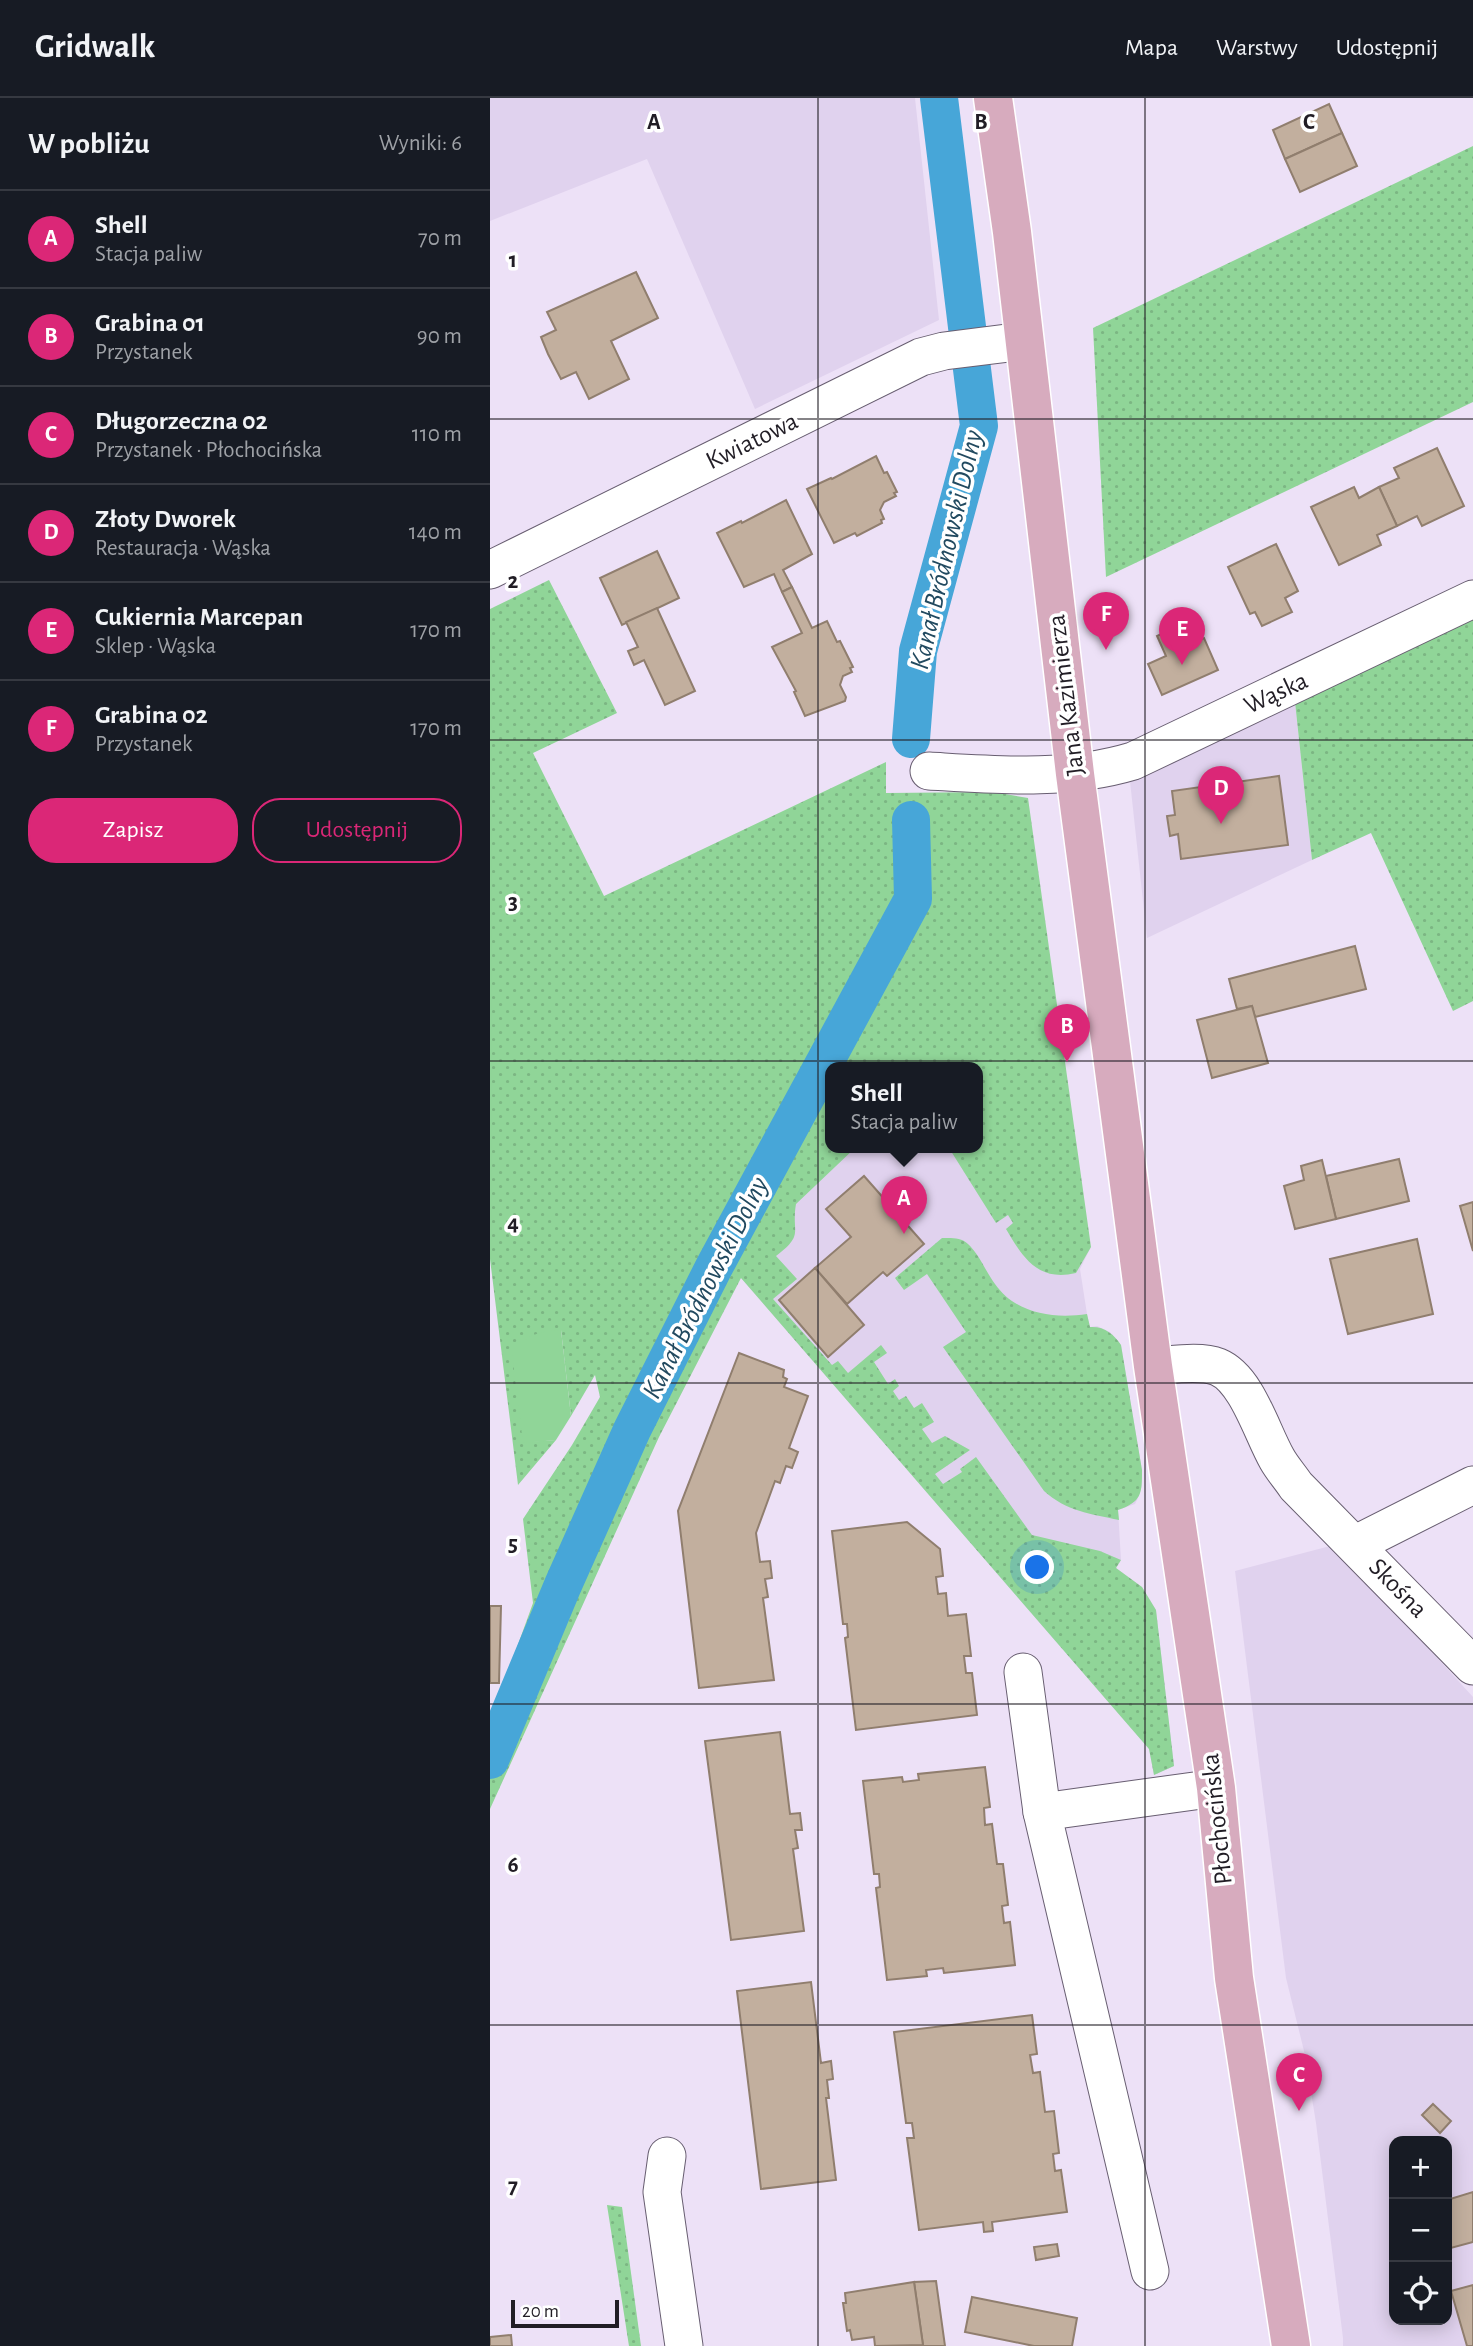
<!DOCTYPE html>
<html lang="pl">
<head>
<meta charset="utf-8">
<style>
	:root { --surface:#171b24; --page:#242831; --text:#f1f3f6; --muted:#9ea1a6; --line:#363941; --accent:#db2777 }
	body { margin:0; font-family:"Alegreya Sans",sans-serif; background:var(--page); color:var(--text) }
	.controls { position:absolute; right:21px; bottom:21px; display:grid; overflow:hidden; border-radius:14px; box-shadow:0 4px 18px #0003 }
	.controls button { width:63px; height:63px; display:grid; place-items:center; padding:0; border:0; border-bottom:2px solid var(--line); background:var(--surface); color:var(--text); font:35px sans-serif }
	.scale { position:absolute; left:21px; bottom:18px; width:108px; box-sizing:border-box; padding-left:7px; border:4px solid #211d25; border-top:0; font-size:19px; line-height:24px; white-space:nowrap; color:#211d25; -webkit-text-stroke:5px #fff; paint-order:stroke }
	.you { position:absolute; left:548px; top:1470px; width:24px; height:24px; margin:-18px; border:5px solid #fff; border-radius:50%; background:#1a73e8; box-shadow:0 0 0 10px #1a73e833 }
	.badge { display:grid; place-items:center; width:46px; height:46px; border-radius:50%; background:var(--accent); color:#fff; font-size:23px; font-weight:700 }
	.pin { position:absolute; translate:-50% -58px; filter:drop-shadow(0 2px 4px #0008) }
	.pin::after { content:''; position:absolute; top:37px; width:24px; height:21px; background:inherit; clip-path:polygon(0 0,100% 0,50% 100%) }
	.popup { position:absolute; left:335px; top:964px; width:158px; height:91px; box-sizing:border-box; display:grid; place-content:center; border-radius:14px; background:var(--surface); filter:drop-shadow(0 2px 5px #0005); font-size:23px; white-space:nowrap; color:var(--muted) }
	.popup b { font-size:26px; color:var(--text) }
	.popup::after { content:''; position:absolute; left:50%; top:100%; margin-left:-14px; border:14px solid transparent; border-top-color:var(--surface) }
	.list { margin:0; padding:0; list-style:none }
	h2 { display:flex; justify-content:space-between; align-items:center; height:91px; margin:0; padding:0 28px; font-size:30px }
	h2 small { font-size:23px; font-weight:400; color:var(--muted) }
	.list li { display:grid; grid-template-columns:46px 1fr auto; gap:21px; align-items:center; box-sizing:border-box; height:98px; padding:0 28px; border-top:2px solid var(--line) }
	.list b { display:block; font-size:26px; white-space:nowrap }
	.list p { margin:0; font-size:23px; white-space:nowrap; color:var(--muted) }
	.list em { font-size:23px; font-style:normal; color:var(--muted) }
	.actions { display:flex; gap:14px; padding:21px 28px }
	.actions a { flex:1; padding:16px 0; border:2px solid var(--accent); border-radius:28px; text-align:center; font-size:24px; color:var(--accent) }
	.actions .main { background:var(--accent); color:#fff }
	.icon { flex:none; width:38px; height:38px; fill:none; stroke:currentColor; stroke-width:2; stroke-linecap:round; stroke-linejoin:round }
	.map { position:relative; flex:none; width:983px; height:2248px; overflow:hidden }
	header { display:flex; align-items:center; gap:42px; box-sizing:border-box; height:98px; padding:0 35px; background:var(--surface); border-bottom:2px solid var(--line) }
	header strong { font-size:33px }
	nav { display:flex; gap:38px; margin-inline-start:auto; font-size:24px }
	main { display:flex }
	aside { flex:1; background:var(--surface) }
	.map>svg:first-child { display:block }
	.built { fill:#e0d2ee; fill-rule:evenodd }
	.grass { fill:url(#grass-dots) }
	.park { fill:#90d598 }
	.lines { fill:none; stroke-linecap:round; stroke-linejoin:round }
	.canal { stroke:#47a6d8; stroke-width:38 }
	.building { fill:#c2af9e; stroke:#907e6e; stroke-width:2 }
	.minor-casing { stroke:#685e71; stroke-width:39 }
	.major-casing { stroke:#fff; stroke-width:41 }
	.minor { stroke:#fff; stroke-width:37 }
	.major { stroke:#d7abbe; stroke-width:38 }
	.grid { fill:none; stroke:#211d25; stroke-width:2; stroke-opacity:0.55 }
	.labels { text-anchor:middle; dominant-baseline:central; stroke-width:7; stroke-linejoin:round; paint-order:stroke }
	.street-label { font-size:26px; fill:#211d25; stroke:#fff }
	.water-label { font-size:28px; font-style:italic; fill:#224a60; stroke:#fff }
	.grid-label { font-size:23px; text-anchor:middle; font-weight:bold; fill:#211d25; stroke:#fff; stroke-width:7; stroke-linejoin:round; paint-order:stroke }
</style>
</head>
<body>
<header>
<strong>Gridwalk</strong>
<nav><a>Mapa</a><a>Warstwy</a><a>Udostępnij</a></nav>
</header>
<main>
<aside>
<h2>W pobliżu<small>Wyniki: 6</small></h2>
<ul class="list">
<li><span class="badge">A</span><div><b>Shell</b><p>Stacja paliw</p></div><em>70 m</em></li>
<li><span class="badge">B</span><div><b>Grabina 01</b><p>Przystanek</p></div><em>90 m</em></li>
<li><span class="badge">C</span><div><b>Długorzeczna 02</b><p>Przystanek · Płochocińska</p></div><em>110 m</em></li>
<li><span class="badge">D</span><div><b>Złoty Dworek</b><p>Restauracja · Wąska</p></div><em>140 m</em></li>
<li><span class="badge">E</span><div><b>Cukiernia Marcepan</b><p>Sklep · Wąska</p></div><em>170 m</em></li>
<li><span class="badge">F</span><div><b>Grabina 02</b><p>Przystanek</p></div><em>170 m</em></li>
</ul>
<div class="actions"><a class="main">Zapisz</a><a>Udostępnij</a></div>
</aside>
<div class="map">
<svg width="983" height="2248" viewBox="0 0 983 2248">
	<defs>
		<pattern id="grass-dots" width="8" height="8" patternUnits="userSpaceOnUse" patternTransform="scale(1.75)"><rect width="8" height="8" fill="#90d598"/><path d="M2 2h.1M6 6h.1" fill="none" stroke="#7cb683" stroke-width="1.8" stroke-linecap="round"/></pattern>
	</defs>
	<rect width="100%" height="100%" fill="#ede1f7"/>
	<g class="built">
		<path d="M 0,0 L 425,0 L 449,222 L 265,311 L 157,61 L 0,123 Z"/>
		<path d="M 805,604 L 822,762 L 657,840 L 640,683 Z"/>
		<path d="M 340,1050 L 488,1050 L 601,1149 L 590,1171 L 597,1216 L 600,1229 L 607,1228 L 620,1234 L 631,1247 L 652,1372 L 652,1388 L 648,1400 L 645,1406 L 628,1412 L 631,1462 L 626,1470 L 652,1489 L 666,1512 L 684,1668 L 664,1677 L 659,1651 L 251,1180 Z"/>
		<path d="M 844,1447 L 983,1599 L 983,2248 L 853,2248 L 853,2240 L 826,2025 L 815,1957 L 796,1880 L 745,1473 ZM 904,2043 L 957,2043 L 957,2222 L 904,2222 Z"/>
	</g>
	<g class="grass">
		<path d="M 983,48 L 983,304 L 616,479 L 603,230 Z"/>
		<path d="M 59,482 L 127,615 L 43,655 L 114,798 L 396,664 L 396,695 L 504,694 L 538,700 L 601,1149 L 586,1175 C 548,1184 533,1160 516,1131 L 523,1125 L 518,1117 L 506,1125 L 459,1050 L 488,1050 L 488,970 L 340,970 L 340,1050 L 365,1050 L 306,1106 C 301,1135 315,1136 286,1158 L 307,1181 L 283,1201 L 342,1267 L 348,1263 L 358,1275 L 391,1247 L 397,1255 L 384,1264 L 398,1286 L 405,1281 L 409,1288 L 403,1293 L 409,1302 L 416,1298 L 424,1310 L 432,1305 L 444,1324 L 432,1331 L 442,1345 L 455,1338 L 480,1352 L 445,1376 L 453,1386 L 472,1374 L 470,1371 L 486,1359 L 542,1437 L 610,1453 L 631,1462 L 626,1470 L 652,1489 L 666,1512 L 684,1668 L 664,1677 L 659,1651 L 251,1180 L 169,1339 L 0,1711 L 0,1624 L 43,1505 L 33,1421 L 82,1347 L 110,1299 L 105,1277 L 81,1318 L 71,1232 L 33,1344 L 66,1342 L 28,1387 L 0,1161 L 0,511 Z"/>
		<path d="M 983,520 L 983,903 L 963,913 L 881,735 L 822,762 L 805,604 Z"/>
		<path d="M 452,1140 C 461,1140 471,1139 478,1146 C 489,1156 496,1174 505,1186 C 526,1216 564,1221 597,1216 L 600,1229 C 614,1228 624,1236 631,1247 L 652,1372 C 652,1395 652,1404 628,1412 L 629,1422 C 601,1416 576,1413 554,1393 L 453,1249 L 476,1234 L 437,1176 L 414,1192 L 405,1180 Z"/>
		<path d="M 117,2107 L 132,2109 L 151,2248 L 139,2248 Z"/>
	</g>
	<path class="park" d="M 71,1232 L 81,1318 L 66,1342 L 33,1345 L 22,1256 C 39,1236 45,1234 71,1232 Z"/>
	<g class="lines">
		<g class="canal">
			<path d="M 449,0 L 478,237"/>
			<path d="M 421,641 L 428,553 L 489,328 L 481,263"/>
			<path d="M 0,1662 L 73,1487 L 142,1332 L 224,1169 L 423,801 L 421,722"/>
		</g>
	</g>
	<g class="building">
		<path d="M 839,6 L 852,35 L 795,61 L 783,32 Z"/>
		<path d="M 852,35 L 867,68 L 810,94 L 795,61 Z"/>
		<path d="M 146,174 L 168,220 L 121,243 L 139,281 L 99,301 L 86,274 L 71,281 L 58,256 L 51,239 L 66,232 L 57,214 Z"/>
		<path d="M 947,350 L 974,408 L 932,428 L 927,418 L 907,428 L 889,389 L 909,380 L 904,370 Z"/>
		<path d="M 386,358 L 394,375 L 397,374 L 407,394 L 404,395 L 406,398 L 394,404 L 390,412 L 394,421 L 391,422 L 392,425 L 367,438 L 365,435 L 344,445 L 317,391 L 341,380 L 342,381 Z"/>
		<path d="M 864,389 L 869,400 L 889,389 L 907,428 L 887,437 L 891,447 L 849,467 L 821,409 Z"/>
		<path d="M 296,402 L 322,456 L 293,472 L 302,489 L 292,494 L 284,476 L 254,489 L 227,435 L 251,423 L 252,425 Z"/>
		<path d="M 786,446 L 808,493 L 795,500 L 802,514 L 772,528 L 765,514 L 760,516 L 738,469 Z"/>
		<path d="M 167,453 L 189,500 L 132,527 L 110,480 Z"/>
		<path d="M 302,489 L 322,530 L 337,523 L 347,544 L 350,543 L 363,569 L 360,570 L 362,574 L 353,578 L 350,587 L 356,599 L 355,603 L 315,618 L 304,594 L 306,593 L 282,549 L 312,535 L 292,494 Z"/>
		<path d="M 167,510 L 205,593 L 175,607 L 154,562 L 144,567 L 138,553 L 148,549 L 136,524 Z"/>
		<path d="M 682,531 L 691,551 L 714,540 L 728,572 L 672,597 L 658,566 L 676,558 L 667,538 Z"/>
		<path d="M 789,678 L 798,747 L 691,761 L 688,736 L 680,738 L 677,718 L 685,717 L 682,693 Z"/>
		<path d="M 865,848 L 876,891 L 765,919 L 762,908 L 747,911 L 739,881 Z"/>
		<path d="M 762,908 L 778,965 L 722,980 L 707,922 Z"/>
		<path d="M 909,1061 L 919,1103 L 846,1121 L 836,1078 Z"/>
		<path d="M 832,1062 L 846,1121 L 805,1131 L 794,1088 L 814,1082 L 811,1068 Z"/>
		<path d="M 374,1078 L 434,1146 L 397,1178 L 393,1174 L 357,1206 L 325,1170 L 361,1139 L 336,1111 Z"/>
		<path d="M 983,1104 L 983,1153 L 970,1108 Z"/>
		<path d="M 927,1141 L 943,1216 L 858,1236 L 840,1161 Z"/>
		<path d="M 325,1170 L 374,1227 L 338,1259 L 289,1202 Z"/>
		<path d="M 249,1255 L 294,1272 L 293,1279 L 297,1281 L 294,1289 L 318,1298 L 299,1350 L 308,1354 L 302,1370 L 296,1368 L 290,1385 L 285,1383 L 266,1435 L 270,1464 L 280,1463 L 282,1480 L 275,1481 L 278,1499 L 273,1500 L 284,1582 L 209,1590 L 188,1413 Z"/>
		<path d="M 417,1424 L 450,1451 L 453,1478 L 446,1479 L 448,1496 L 456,1495 L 458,1518 L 476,1516 L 481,1558 L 474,1558 L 476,1575 L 482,1575 L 487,1617 L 366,1632 L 355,1540 L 358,1539 L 357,1526 L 353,1526 L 342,1433 Z"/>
		<path d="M 0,1508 L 11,1508 L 9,1585 L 0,1585 Z"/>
		<path d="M 290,1634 L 300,1716 L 310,1715 L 312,1732 L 305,1732 L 308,1750 L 303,1751 L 314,1833 L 241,1842 L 215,1643 Z"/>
		<path d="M 495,1669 L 500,1709 L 494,1710 L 495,1727 L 502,1726 L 507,1766 L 513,1766 L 518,1807 L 512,1808 L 514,1825 L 520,1824 L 525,1867 L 454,1875 L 453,1870 L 436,1872 L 437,1878 L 397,1882 L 386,1790 L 390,1789 L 389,1776 L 384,1776 L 373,1683 L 412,1679 L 413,1684 L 429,1682 L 428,1676 Z"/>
		<path d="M 321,1884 L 331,1965 L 341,1963 L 343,1981 L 337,1982 L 339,2000 L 336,2000 L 346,2082 L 271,2091 L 247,1893 Z"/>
		<path d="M 542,1917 L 547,1956 L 540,1957 L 543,1975 L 550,1974 L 555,2014 L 564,2013 L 569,2055 L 563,2056 L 565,2073 L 571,2072 L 577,2114 L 502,2124 L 503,2133 L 494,2134 L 493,2124 L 429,2132 L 417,2040 L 424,2040 L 422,2025 L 416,2025 L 404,1934 Z"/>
		<path d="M 943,2006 L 961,2023 L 950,2035 L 932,2017 Z"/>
		<path d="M 983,2094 L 983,2144 L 957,2151 L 957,2102 Z"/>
		<path d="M 567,2146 L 569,2158 L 546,2162 L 544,2149 Z"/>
		<path d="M 446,2183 L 455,2248 L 431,2248 L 433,2247 L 424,2184 Z"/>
		<path d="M 424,2184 L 433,2247 L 385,2248 L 384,2239 L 362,2242 L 360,2232 L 357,2233 L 353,2205 L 356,2205 L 355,2195 Z"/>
		<path d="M 983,2187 L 983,2248 L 977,2248 L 961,2193 Z"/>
		<path d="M 482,2199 L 587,2220 L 582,2248 L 544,2248 L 475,2234 Z"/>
		<path d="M 21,2237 L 22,2248 L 0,2248 L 0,2239 Z"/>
	</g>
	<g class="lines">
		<defs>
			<g id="minor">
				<path d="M 0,472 L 431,259 L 454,253 L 534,243"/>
				<path d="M 439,673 C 508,677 577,683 643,663 L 983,501"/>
				<path d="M 663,1268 C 682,1267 710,1262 728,1269 C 757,1281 772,1335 787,1361 C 792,1370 800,1379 806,1388 L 983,1568"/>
				<path d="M 866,1446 L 983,1387"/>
				<path d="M 533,1574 L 552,1714 L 660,2173"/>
				<path d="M 552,1714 L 726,1690"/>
				<path d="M 177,2058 L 172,2094 L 194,2248"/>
			</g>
			<path id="major" d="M 503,0 L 522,134 L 585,676 L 663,1268 L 726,1690 L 744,1880 L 801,2248"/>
		</defs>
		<use href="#minor" class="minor-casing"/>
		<use href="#major" class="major-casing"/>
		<use href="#minor" class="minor"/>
		<use href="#major" class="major"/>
	</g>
	<path class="grid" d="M 328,0 L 328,2248M 655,0 L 655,2248M 0,321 L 983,321M 0,642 L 983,642M 0,963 L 983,963M 0,1285 L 983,1285M 0,1606 L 983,1606M 0,1927 L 983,1927"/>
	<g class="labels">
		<g class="street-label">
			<text transform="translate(262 343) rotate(-26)">Kwiatowa</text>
			<text transform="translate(786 595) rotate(-25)">Wąska</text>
			<text transform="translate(576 597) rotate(-97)">Jana Kazimierza</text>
			<text transform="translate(908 1490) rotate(46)">Skośna</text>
			<text transform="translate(727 1721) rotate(-96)">Płochocińska</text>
		</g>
		<g class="water-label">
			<text transform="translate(457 452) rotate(-77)">Kanał Bródnowski Dolny</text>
			<text transform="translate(216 1190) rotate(-63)">Kanał Bródnowski Dolny</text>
		</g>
	</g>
	<g class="grid-label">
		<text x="164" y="31">A</text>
		<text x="491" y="31">B</text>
		<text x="819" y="31">C</text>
		<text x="23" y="169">1</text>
		<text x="23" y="490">2</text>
		<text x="23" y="811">3</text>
		<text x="23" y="1132">4</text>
		<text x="23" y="1453">5</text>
		<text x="23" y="1774">6</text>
		<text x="23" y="2095">7</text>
	</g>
</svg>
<div class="controls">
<button>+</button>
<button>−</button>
<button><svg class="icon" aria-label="locate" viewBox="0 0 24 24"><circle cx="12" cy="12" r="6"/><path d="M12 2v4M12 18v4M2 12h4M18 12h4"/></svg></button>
</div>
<div class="scale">20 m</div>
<div class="you"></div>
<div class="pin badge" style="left:414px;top:1136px">A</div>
<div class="popup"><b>Shell</b>Stacja paliw</div>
<div class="pin badge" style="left:577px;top:964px">B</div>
<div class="pin badge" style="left:809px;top:2013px">C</div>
<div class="pin badge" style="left:731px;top:726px">D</div>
<div class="pin badge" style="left:692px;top:567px">E</div>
<div class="pin badge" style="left:616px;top:552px">F</div>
</div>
</main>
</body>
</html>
